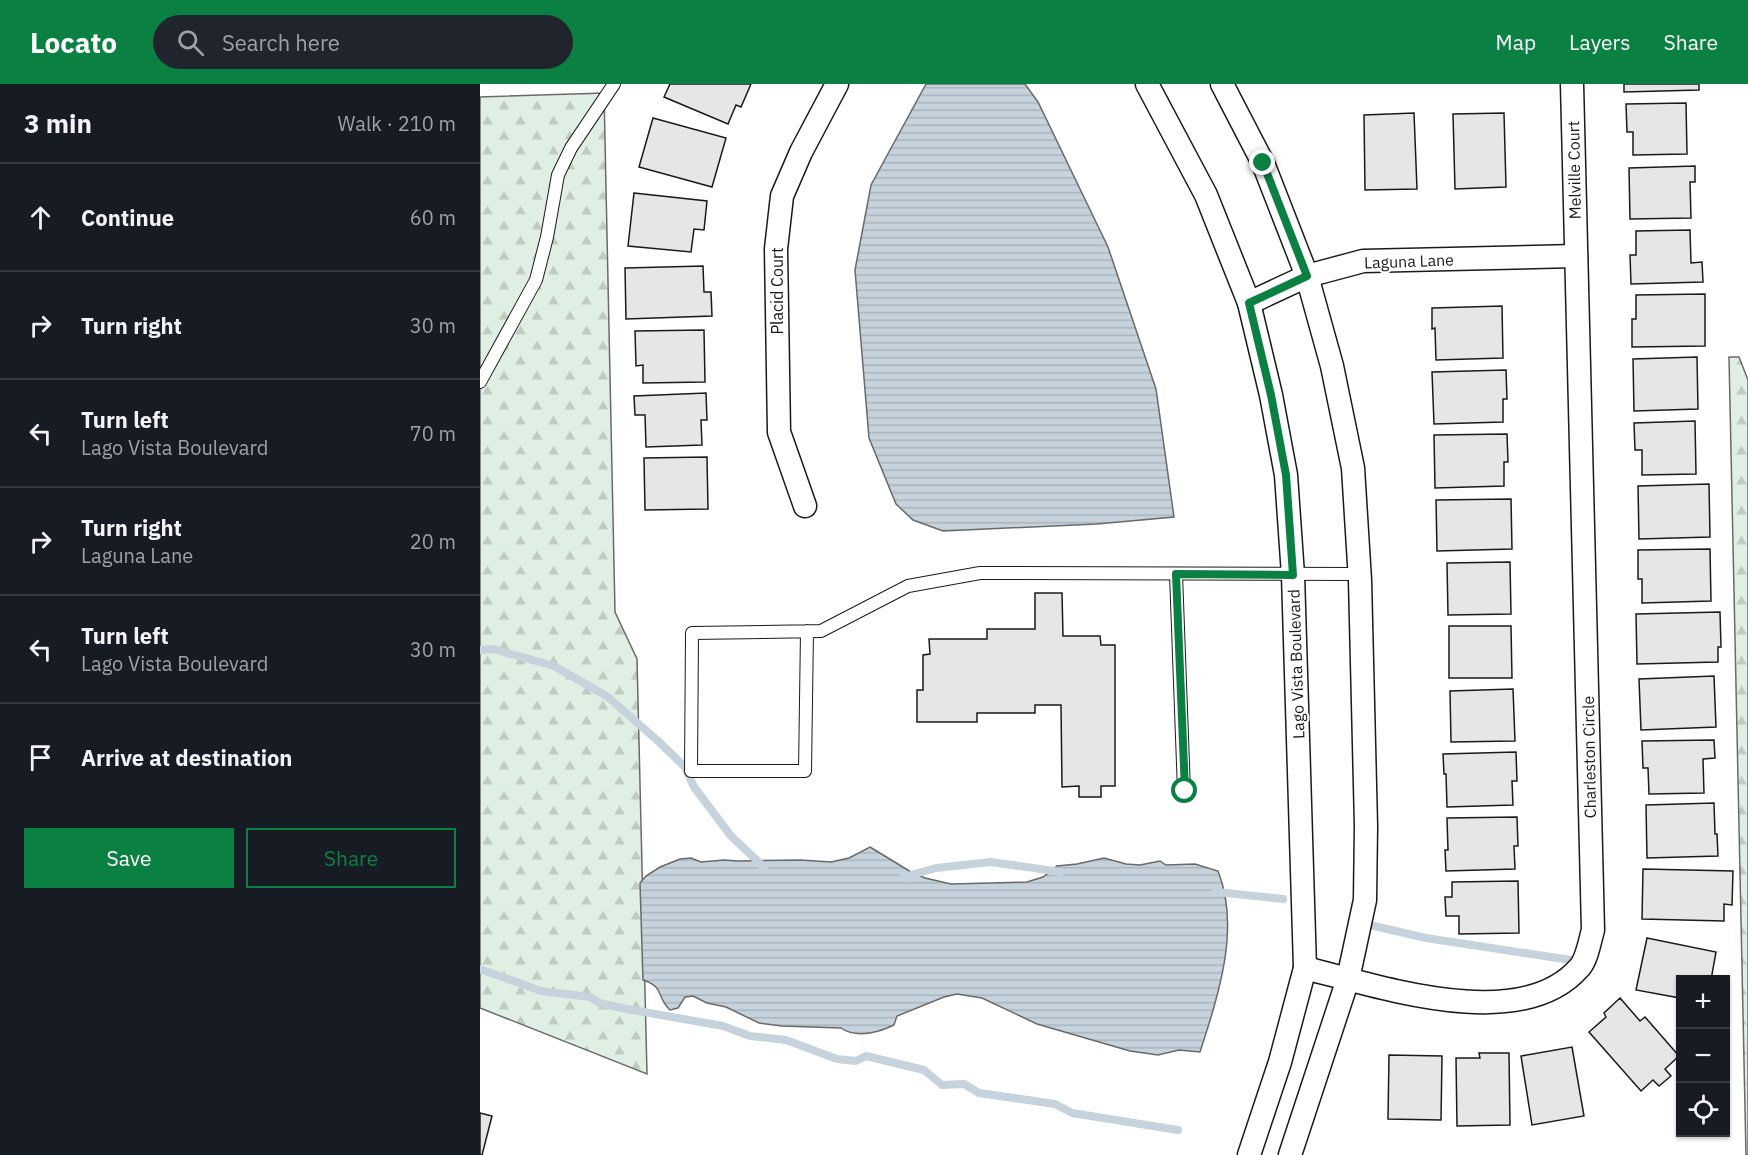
<!DOCTYPE html>
<html lang="en">
<head>
<meta charset="utf-8">
<style>
	:root { --surface:#171b24; --page:#20242c; --text:#f1f3f6; --muted:#9ea1a6; --line:#363941; --accent:#0b8043 }
	body { margin:0; font-family:"IBM Plex Sans",sans-serif; background:var(--page); color:var(--text) }
	.controls { position:absolute; right:18px; bottom:18px; display:grid; overflow:hidden; border-radius:0px; box-shadow:0 2px 4px #0004 }
	.controls button { width:54px; height:54px; display:grid; place-items:center; padding:0; border:0; border-bottom:2px solid var(--line); background:var(--surface); color:var(--text); font:30px sans-serif }
	.stop { position:absolute; width:18px; height:18px; margin:-14px; border:4px solid #0b8043; border-radius:50%; background:#fff }
	.stop.end { background:#0b8043; border-color:#fff; box-shadow:0 2px 6px #0008 }
	.list { margin:0; padding:0; list-style:none }
	h2 { display:flex; justify-content:space-between; align-items:center; height:78px; margin:0; padding:0 24px; font-size:26px }
	h2 small { font-size:20px; font-weight:400; color:var(--muted) }
	.list li { display:grid; grid-template-columns:39px 1fr auto; gap:18px; align-items:center; box-sizing:border-box; height:108px; padding:0 24px; border-top:2px solid var(--line) }
	.list b { display:block; font-size:22px; white-space:nowrap }
	.list p { margin:0; font-size:20px; white-space:nowrap; color:var(--muted) }
	.list em { font-size:20px; font-style:normal; color:var(--muted) }
	.actions { display:flex; gap:12px; padding:18px 24px }
	.actions a { flex:1; padding:14px 0; border:2px solid var(--accent); border-radius:0px; text-align:center; font-size:21px; color:var(--accent) }
	.actions .main { background:var(--accent); color:#fff }
	.icon { flex:none; width:33px; height:33px; fill:none; stroke:currentColor; stroke-width:2; stroke-linecap:round; stroke-linejoin:round }
	.map { position:relative; flex:none; width:1268px; height:1071px; overflow:hidden }
	header { display:flex; align-items:center; gap:36px; box-sizing:border-box; height:84px; padding:0 30px; background:var(--accent); color:#fff }
	header strong { font-size:28px }
	nav { display:flex; gap:33px; margin-inline-start:auto; font-size:21px }
	.search { width:420px; height:54px; background:var(--page); display:flex; align-items:center; gap:15px; box-sizing:border-box; padding:0 21px; border-radius:33px; color:var(--muted); font-size:22px }
	main { display:flex }
	aside { flex:1; background:var(--surface) }
	.map>svg:first-child { display:block }
	.forest { fill:url(#forest-firs); stroke:#6a6a6a; stroke-width:1.5 }
	.water { fill:url(#water-rules); stroke:#6a6a6a; stroke-width:1.5 }
	.lines { fill:none; stroke-linecap:round; stroke-linejoin:round }
	.stream { stroke:#c6d2dc; stroke-width:8 }
	.building { fill:#e6e6e6; stroke:#1a1a1a; stroke-width:1.5 }
	.lane-casing { stroke:#1a1a1a; stroke-width:14 }
	.street-casing { stroke:#1a1a1a; stroke-width:25 }
	.lane { stroke:#fff; stroke-width:12 }
	.street { stroke:#fff; stroke-width:22 }
	.route { stroke:#0b8043; stroke-width:8 }
	.labels { text-anchor:middle; dominant-baseline:central; stroke-width:4.5; stroke-linejoin:round; paint-order:stroke }
	.street-label { font-size:16px; fill:#1a1a1a; stroke:#fff }
</style>
</head>
<body>
<header>
<strong>Locato</strong>
<div class="search"><svg class="icon" aria-label="search" viewBox="0 0 24 24"><circle cx="10" cy="10" r="6"/><path d="M15 15l6 6"/></svg>Search here</div>
<nav><a>Map</a><a>Layers</a><a>Share</a></nav>
</header>
<main>
<aside>
<h2>3 min<small>Walk · 210 m</small></h2>
<ul class="list">
<li><svg class="icon" aria-label="ahead" viewBox="0 0 24 24"><path d="M12 20V5M6 11l6-6 6 6"/></svg><div><b>Continue</b></div><em>60 m</em></li>
<li><svg class="icon" aria-label="right" viewBox="0 0 24 24"><path d="M7 20v-9h11M14 6l5 5-5 5"/></svg><div><b>Turn right</b></div><em>30 m</em></li>
<li><svg class="icon" aria-label="left" viewBox="0 0 24 24"><path d="M17 20v-9H6M10 6l-5 5 5 5"/></svg><div><b>Turn left</b><p>Lago Vista Boulevard</p></div><em>70 m</em></li>
<li><svg class="icon" aria-label="right" viewBox="0 0 24 24"><path d="M7 20v-9h11M14 6l5 5-5 5"/></svg><div><b>Turn right</b><p>Laguna Lane</p></div><em>20 m</em></li>
<li><svg class="icon" aria-label="left" viewBox="0 0 24 24"><path d="M17 20v-9H6M10 6l-5 5 5 5"/></svg><div><b>Turn left</b><p>Lago Vista Boulevard</p></div><em>30 m</em></li>
<li><svg class="icon" aria-label="arrive" viewBox="0 0 24 24"><path d="M6 21V4h12l-3 4 3 4H6"/></svg><div><b>Arrive at destination</b></div></li>
</ul>
<div class="actions"><a class="main">Save</a><a>Share</a></div>
</aside>
<div class="map">
<svg width="1268" height="1071" viewBox="0 0 1268 1071">
	<defs>
		<pattern id="forest-firs" width="22" height="20" patternUnits="userSpaceOnUse" patternTransform="scale(1.5)"><rect width="22" height="20" fill="#e0efe3"/><path d="M5 1l3.5 6h-7zM16 11l3.5 6h-7z" fill="#c0ccc2"/></pattern>
		<pattern id="water-rules" width="6" height="5" patternUnits="userSpaceOnUse" patternTransform="scale(1.5)"><rect width="6" height="5" fill="#c6d2dc"/><path d="M0 2.5h6" fill="none" stroke="#aab4bc"/></pattern>
	</defs>
	<rect width="100%" height="100%" fill="#fff"/>
	<g class="forest">
		<path d="M 124,9 L 135,528 L 157,575 L 167,990 L 0,924 L 0,13 Z"/>
		<path d="M 1249,273 L 1259,273 L 1268,296 L 1268,1071 L 1266,1071 Z"/>
	</g>
	<g class="water">
		<path d="M 446,0 L 545,0 L 558,18 L 628,163 L 676,305 L 694,433 L 617,440 L 463,447 L 433,436 L 416,420 L 389,354 L 375,186 L 391,101 Z"/>
		<path d="M 390,763 L 431,788 L 445,794 L 471,800 L 547,798 L 563,793 L 577,782 L 597,780 L 624,774 L 646,780 L 660,781 L 680,777 L 686,781 L 715,780 L 738,787 C 761,844 738,912 720,968 L 699,966 L 678,971 L 650,967 L 557,940 L 502,914 L 477,910 L 464,913 L 417,932 L 414,941 C 397,949 377,955 361,944 L 302,942 L 279,939 L 246,923 L 227,919 L 213,912 L 205,913 L 198,924 L 190,926 C 176,913 185,903 163,896 L 160,799 L 166,792 L 180,783 L 200,775 L 211,774 L 221,778 L 244,776 L 258,777 L 321,776 L 351,778 L 369,774 Z"/>
	</g>
	<g class="lines">
		<g class="stream">
			<path d="M 0,566 L 13,565 L 74,582 L 128,613 L 178,657 L 205,683 L 214,703 L 251,752 L 284,783"/>
			<path d="M 424,793 L 456,784 L 511,778 L 581,788"/>
			<path d="M 736,808 L 803,815"/>
			<path d="M 894,842 L 946,854 L 1091,876"/>
			<path d="M 0,885 L 61,907 L 110,913 L 119,919 L 147,925 L 243,942 L 270,952 L 306,956 L 357,975 L 376,977 L 386,972 L 444,986 L 462,1001 L 484,1000 L 499,1009 L 575,1020 L 592,1029 L 698,1046"/>
		</g>
	</g>
	<g class="building">
		<path d="M 190,0 L 271,0 L 261,23 L 256,21 L 248,40 L 184,13 Z"/>
		<path d="M 1144,0 L 1219,0 L 1219,6 L 1144,8 Z"/>
		<path d="M 1206,19 L 1207,70 L 1153,71 L 1153,48 L 1147,48 L 1146,20 Z"/>
		<path d="M 934,29 L 937,105 L 885,106 L 884,31 Z"/>
		<path d="M 1024,29 L 1026,103 L 975,105 L 973,30 Z"/>
		<path d="M 173,34 L 246,54 L 232,103 L 159,83 Z"/>
		<path d="M 1215,82 L 1215,98 L 1210,98 L 1211,134 L 1150,135 L 1149,84 Z"/>
		<path d="M 154,109 L 227,117 L 224,146 L 214,145 L 211,168 L 148,162 Z"/>
		<path d="M 1210,146 L 1211,179 L 1222,178 L 1223,198 L 1151,200 L 1150,171 L 1156,171 L 1156,147 Z"/>
		<path d="M 223,182 L 224,208 L 231,208 L 232,232 L 146,235 L 145,184 Z"/>
		<path d="M 1225,210 L 1225,262 L 1152,263 L 1152,235 L 1156,235 L 1156,211 Z"/>
		<path d="M 1022,222 L 1023,274 L 956,276 L 955,244 L 952,245 L 952,224 Z"/>
		<path d="M 224,246 L 225,298 L 163,299 L 163,281 L 156,282 L 155,247 Z"/>
		<path d="M 1217,273 L 1218,325 L 1154,327 L 1153,275 Z"/>
		<path d="M 1026,286 L 1027,315 L 1023,315 L 1023,338 L 954,340 L 952,288 Z"/>
		<path d="M 226,309 L 227,336 L 221,336 L 222,361 L 166,363 L 165,331 L 155,331 L 154,312 Z"/>
		<path d="M 1215,337 L 1216,390 L 1162,391 L 1162,366 L 1155,366 L 1154,339 Z"/>
		<path d="M 1027,350 L 1028,378 L 1024,378 L 1024,402 L 955,404 L 954,351 Z"/>
		<path d="M 227,373 L 228,425 L 165,426 L 164,374 Z"/>
		<path d="M 1229,400 L 1230,453 L 1159,455 L 1158,402 Z"/>
		<path d="M 1031,415 L 1032,465 L 957,467 L 956,416 Z"/>
		<path d="M 1230,465 L 1231,517 L 1162,519 L 1162,495 L 1158,495 L 1158,466 Z"/>
		<path d="M 1030,478 L 1031,530 L 968,531 L 967,479 Z"/>
		<path d="M 555,509 L 582,509 L 583,552 L 620,552 L 621,561 L 635,561 L 635,702 L 621,702 L 621,713 L 599,713 L 599,702 L 582,703 L 581,621 L 555,621 L 555,629 L 497,629 L 497,638 L 437,638 L 437,606 L 443,606 L 443,571 L 450,570 L 449,555 L 507,555 L 507,545 L 555,545 Z"/>
		<path d="M 1240,528 L 1241,563 L 1238,563 L 1238,578 L 1157,580 L 1156,530 Z"/>
		<path d="M 969,542 L 1031,542 L 1032,594 L 969,594 Z"/>
		<path d="M 1234,592 L 1236,643 L 1161,646 L 1159,595 Z"/>
		<path d="M 1033,605 L 1035,657 L 971,658 L 970,607 Z"/>
		<path d="M 1234,656 L 1235,674 L 1223,675 L 1224,709 L 1169,710 L 1168,684 L 1163,684 L 1162,657 Z"/>
		<path d="M 1036,668 L 1037,697 L 1032,697 L 1033,721 L 967,723 L 966,690 L 964,690 L 963,670 Z"/>
		<path d="M 1234,719 L 1235,750 L 1237,750 L 1238,772 L 1167,774 L 1166,721 Z"/>
		<path d="M 1037,733 L 1038,762 L 1034,762 L 1035,785 L 966,787 L 965,766 L 968,766 L 967,734 Z"/>
		<path d="M 1163,785 L 1253,787 L 1252,821 L 1244,820 L 1244,837 L 1162,835 Z"/>
		<path d="M 1038,797 L 1039,849 L 979,850 L 979,832 L 966,832 L 965,813 L 972,813 L 972,798 Z"/>
		<path d="M 1167,854 L 1236,868 L 1231,896 L 1200,896 L 1200,914 L 1156,906 Z"/>
		<path d="M 1140,914 L 1160,937 L 1165,933 L 1199,972 L 1185,985 L 1191,992 L 1179,1002 L 1173,996 L 1161,1007 L 1109,948 L 1126,933 L 1124,929 Z"/>
		<path d="M 1092,963 L 1104,1032 L 1052,1041 L 1041,972 Z"/>
		<path d="M 999,969 L 1029,969 L 1030,1041 L 977,1042 L 976,974 L 1000,974 Z"/>
		<path d="M 909,971 L 962,972 L 961,1036 L 908,1035 Z"/>
		<path d="M 0,1029 L 12,1032 L 2,1071 L 0,1071 Z"/>
	</g>
	<g class="lines">
		<defs>
			<g id="lane">
				<path d="M 0,298 L 56,196 L 67,153 L 78,91 L 91,64 L 134,0"/>
				<path d="M 696,490 L 704,707"/>
				<path d="M 327,547 L 325,687 L 211,687 L 212,549 L 341,547 L 428,502 L 500,489 L 879,490"/>
			</g>
			<g id="street">
				<path d="M 667,0 L 726,111 L 769,219 L 791,311 L 806,391 L 813,491 L 825,884 L 800,978 L 769,1071"/>
				<path d="M 742,0 L 783,79 L 827,192 L 852,282 L 873,384 L 880,496 L 886,742 L 885,816 L 868,895 L 810,1071"/>
				<path d="M 769,219 L 827,192 L 883,177 L 1096,172"/>
				<path d="M 325,422 L 299,348 L 296,165 L 302,112 L 321,68 L 357,0"/>
				<path d="M 825,884 C 898,902 1040,951 1099,884 C 1107,876 1110,856 1113,846 L 1092,0"/>
			</g>
		</defs>
		<use href="#lane" class="lane-casing"/>
		<use href="#street" class="street-casing"/>
		<use href="#lane" class="lane"/>
		<use href="#street" class="street"/>
	</g>
	<g class="lines">
		<path class="route" d="M 705,707 L 696,490 L 813,491 L 806,391 L 791,311 L 769,219 L 827,192 L 783,79"/>
	</g>
	<g class="labels">
		<g class="street-label">
			<text transform="translate(1094 86) rotate(-91)">Melville Court</text>
			<text transform="translate(929 177) rotate(-2)">Laguna Lane</text>
			<text transform="translate(297 207) rotate(-90)">Placid Court</text>
			<text transform="translate(816 580) rotate(-92)">Lago Vista Boulevard</text>
			<text transform="translate(1109 673) rotate(-91)">Charleston Circle</text>
		</g>
	</g>
</svg>
<div class="controls">
<button>+</button>
<button>−</button>
<button><svg class="icon" aria-label="locate" viewBox="0 0 24 24"><circle cx="12" cy="12" r="6"/><path d="M12 2v4M12 18v4M2 12h4M18 12h4"/></svg></button>
</div>
<div class="stop" style="left:705px;top:707px"></div>
<div class="stop end" style="left:783px;top:79px"></div>
</div>
</main>
</body>
</html>
